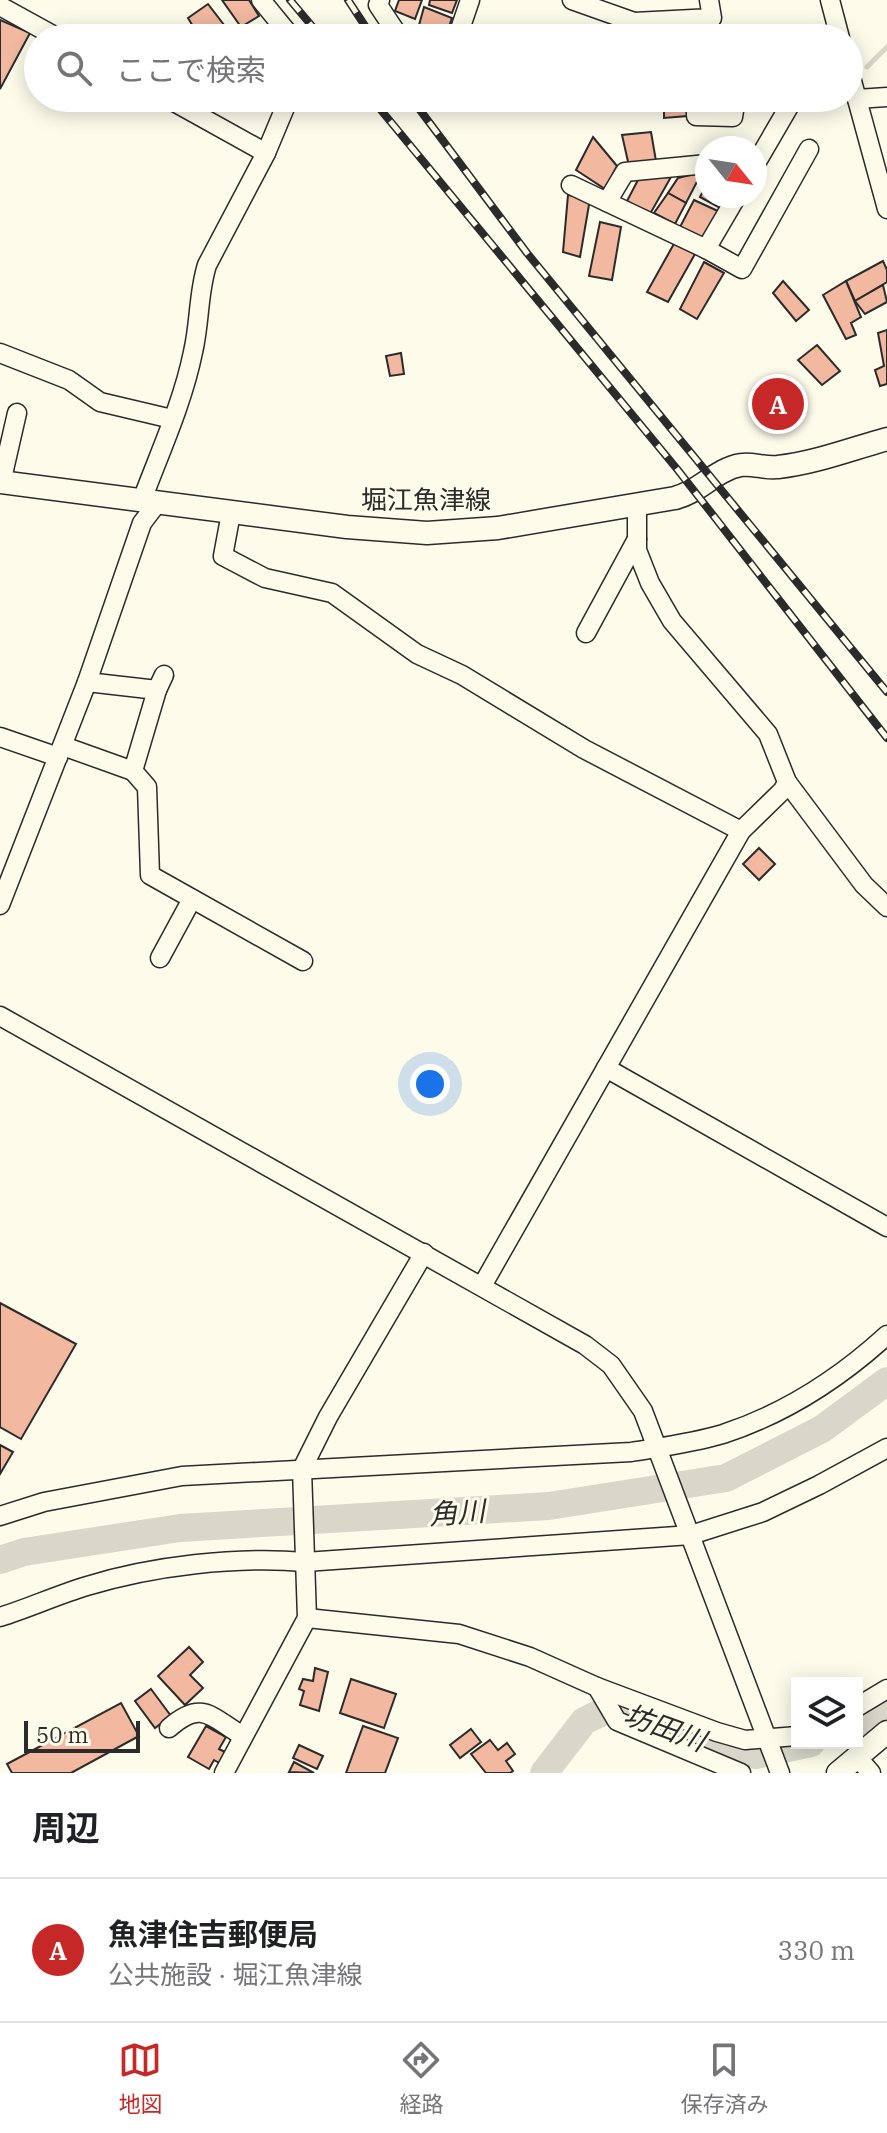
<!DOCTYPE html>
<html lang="ja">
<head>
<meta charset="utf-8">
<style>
	:root { --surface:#fff; --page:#f6f6f6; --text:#202124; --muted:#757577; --line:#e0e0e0; --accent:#c62828 }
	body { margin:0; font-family:"IBM Plex Serif","Noto Sans JP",serif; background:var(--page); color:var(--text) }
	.controls { position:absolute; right:24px; bottom:24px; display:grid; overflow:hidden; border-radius:0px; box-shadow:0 4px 20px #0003 }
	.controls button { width:72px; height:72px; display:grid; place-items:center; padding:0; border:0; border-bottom:2px solid var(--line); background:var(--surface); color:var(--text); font:40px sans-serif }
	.compass { position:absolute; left:695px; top:136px; width:72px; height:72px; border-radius:50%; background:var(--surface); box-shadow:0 4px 20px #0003; rotate:120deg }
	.scale { position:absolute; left:24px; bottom:20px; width:116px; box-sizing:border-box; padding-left:8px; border:4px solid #2b2b2b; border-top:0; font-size:22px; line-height:28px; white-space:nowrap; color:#2b2b2b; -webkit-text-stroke:6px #fdfbea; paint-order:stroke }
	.you { position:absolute; left:430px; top:1084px; width:28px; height:28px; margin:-20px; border:6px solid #fff; border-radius:50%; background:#1a73e8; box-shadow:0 0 0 12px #1a73e833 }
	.badge { display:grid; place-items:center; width:52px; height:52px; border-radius:50%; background:var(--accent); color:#fff; font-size:26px; font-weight:700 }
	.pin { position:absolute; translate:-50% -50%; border:4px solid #fff; box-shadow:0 2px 8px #0006 }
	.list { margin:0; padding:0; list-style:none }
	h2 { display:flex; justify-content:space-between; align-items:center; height:104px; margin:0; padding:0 32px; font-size:34px }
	h2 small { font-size:26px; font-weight:400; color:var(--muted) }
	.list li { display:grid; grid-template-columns:52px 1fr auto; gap:24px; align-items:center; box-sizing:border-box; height:144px; padding:0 32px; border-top:2px solid var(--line) }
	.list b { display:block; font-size:30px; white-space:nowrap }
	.list p { margin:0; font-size:26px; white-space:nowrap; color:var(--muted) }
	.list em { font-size:26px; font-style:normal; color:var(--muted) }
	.icon { flex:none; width:44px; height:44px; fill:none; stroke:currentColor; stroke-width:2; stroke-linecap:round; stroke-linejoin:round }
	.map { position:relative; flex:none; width:887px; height:1773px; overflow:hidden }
	.search { position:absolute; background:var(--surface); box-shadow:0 4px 20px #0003; left:24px; right:24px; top:24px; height:88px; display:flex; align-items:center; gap:20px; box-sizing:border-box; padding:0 28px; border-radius:44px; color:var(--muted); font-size:30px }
	.sheet { height:248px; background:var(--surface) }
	nav { display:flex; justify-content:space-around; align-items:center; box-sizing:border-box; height:112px; border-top:2px solid var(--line); background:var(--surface); font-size:22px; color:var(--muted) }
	nav a { display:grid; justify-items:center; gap:4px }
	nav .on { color:var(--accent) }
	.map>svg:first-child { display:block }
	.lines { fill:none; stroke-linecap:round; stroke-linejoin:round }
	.stream { stroke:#d8d7c9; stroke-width:5 }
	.river { stroke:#d8d7c9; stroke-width:28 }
	.building { fill:#f2b8a0; stroke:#2b2b2b; stroke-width:2 }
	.minor-casing { stroke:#2b2b2b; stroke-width:21 }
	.major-casing { stroke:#2b2b2b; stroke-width:25 }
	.minor { stroke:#fdfbea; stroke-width:18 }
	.major { stroke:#fdfbea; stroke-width:22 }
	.rail-casing { stroke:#2b2b2b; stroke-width:8 }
	.rail { stroke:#fdfbea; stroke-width:5; stroke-dasharray:15; stroke-linecap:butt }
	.labels { text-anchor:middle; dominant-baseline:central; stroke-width:6; stroke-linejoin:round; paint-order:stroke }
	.street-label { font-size:26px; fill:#2b2b2b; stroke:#fdfbea }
	.water-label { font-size:28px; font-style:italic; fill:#2b2b2b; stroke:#fdfbea }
</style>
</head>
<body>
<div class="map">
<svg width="887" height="1773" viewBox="0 0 887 1773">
	<rect width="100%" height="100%" fill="#fdfbea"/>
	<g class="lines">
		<path class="stream" d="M 867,67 L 887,47"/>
		<g class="river">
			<path d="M 0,1560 L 24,1552 L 180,1528 L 549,1506 L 726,1478 L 822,1429 L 887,1381"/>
			<path d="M 857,1724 L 887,1705"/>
			<path d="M 544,1773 L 584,1721 L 611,1708 L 631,1712 L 732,1751 L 756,1755 L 811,1743"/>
		</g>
	</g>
	<g class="building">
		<path d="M 222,0 L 249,0 L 259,16 L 241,27 Z"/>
		<path d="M 399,0 L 422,0 L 415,19 L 395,11 Z"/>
		<path d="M 430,0 L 457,0 L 452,13 L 429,5 Z"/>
		<path d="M 208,4 L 234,38 L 200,38 L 188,18 Z"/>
		<path d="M 424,7 L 452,18 L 445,38 L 416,36 Z"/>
		<path d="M 0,20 L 30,33 L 0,89 Z"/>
		<path d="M 664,98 L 687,98 L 687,116 L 664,118 Z"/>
		<path d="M 704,98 L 728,98 L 729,108 L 704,109 Z"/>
		<path d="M 651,132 L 656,161 L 629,166 L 622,135 Z"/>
		<path d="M 593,137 L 617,166 L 605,189 L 576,170 Z"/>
		<path d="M 702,172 L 686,203 L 668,193 L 678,178 Z"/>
		<path d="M 671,177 L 650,214 L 627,201 L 639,178 Z"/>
		<path d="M 707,183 L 707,196 L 730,196 L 722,209 L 700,197 Z"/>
		<path d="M 668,193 L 686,203 L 675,224 L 654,213 Z"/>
		<path d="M 568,195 L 590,199 L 580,257 L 563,252 Z"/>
		<path d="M 694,200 L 720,212 L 705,240 L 680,227 Z"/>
		<path d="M 600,222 L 621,227 L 612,280 L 589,276 Z"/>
		<path d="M 675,242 L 695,254 L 668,302 L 647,292 Z"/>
		<path d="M 883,261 L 887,270 L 887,282 L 855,301 L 846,281 Z"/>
		<path d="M 704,262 L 724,273 L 697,319 L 680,309 Z"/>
		<path d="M 783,281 L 809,310 L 796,321 L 773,293 Z"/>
		<path d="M 846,281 L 861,317 L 851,323 L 856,335 L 846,339 L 823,295 Z"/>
		<path d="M 883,285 L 887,302 L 865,314 L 855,301 Z"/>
		<path d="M 887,330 L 887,384 L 880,386 L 875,370 L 884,366 L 878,333 Z"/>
		<path d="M 817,345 L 840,371 L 822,385 L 798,360 Z"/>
		<path d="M 401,353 L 404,374 L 390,376 L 386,356 Z"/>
		<path d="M 759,848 L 775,864 L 759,880 L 743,864 Z"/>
		<path d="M 0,1303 L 76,1344 L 21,1439 L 0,1427 Z"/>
		<path d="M 0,1445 L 13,1452 L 0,1474 Z"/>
		<path d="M 189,1647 L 203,1662 L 190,1675 L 203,1688 L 185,1705 L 158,1676 Z"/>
		<path d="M 315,1668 L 328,1672 L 319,1711 L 300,1705 L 304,1691 L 299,1689 L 303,1679 L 313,1681 Z"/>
		<path d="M 351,1679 L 396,1694 L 384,1728 L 340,1713 Z"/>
		<path d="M 151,1689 L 171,1716 L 155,1728 L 135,1701 Z"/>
		<path d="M 121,1703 L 139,1736 L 71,1773 L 12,1773 L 7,1764 Z"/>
		<path d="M 206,1726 L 226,1737 L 219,1749 L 227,1753 L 221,1764 L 214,1760 L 209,1769 L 188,1757 Z"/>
		<path d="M 363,1726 L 398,1738 L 385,1773 L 346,1773 Z"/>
		<path d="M 471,1729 L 481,1742 L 460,1758 L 450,1745 Z"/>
		<path d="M 490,1740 L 498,1750 L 507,1743 L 515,1754 L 506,1761 L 513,1771 L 510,1773 L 486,1773 L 471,1754 Z"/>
		<path d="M 299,1745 L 323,1756 L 317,1769 L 293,1758 Z"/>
		<path d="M 294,1762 L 314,1773 L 289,1772 Z"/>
	</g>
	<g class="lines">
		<defs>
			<g id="minor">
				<path d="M 261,0 L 292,38"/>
				<path d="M 380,0 L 378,5 L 400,38"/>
				<path d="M 572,0 L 634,22"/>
				<path d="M 830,0 L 840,38"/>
				<path d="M 0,6 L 58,38"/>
				<path d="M 457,38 L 470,0"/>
				<path d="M 628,38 L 634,22 L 712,18 L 709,0"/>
				<path d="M 849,70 L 887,209"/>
				<path d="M 167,98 L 266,153"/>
				<path d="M 585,98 L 594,101 L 608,98"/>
				<path d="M 696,98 L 696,116 L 733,117 L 736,98"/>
				<path d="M 857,99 L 887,97"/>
				<path d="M 755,165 L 794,98"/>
				<path d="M 571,185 L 706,249 L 737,196"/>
				<path d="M 607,202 L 625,172 L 707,164"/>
				<path d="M 706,249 L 742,269 L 809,149"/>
				<path d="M 0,353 L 69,380 L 100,402 L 172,419"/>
				<path d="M 1,483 L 17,413"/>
				<path d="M 142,500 C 160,452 183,402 193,352 C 200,323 198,293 207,265 L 266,153 L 289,98"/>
				<path d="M 231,513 L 223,556 L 265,578 L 332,593 L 417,654 L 462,675 L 584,749 L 741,831"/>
				<path d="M 586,633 L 637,539"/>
				<path d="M 87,682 L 157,690 L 164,675"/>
				<path d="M 0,737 L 58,757"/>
				<path d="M 63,746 L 133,771 L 147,787 L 150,875 L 303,961"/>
				<path d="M 133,771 L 157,690"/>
				<path d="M 787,782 L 864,885 L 887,907"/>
				<path d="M 0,905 L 87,682 L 142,523 L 158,502"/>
				<path d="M 160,958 L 192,899"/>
				<path d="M 0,1016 L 585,1345 L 611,1365 L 643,1411 L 780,1773"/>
				<path d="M 606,1068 L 887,1227"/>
				<path d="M 482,1286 L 741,831 L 783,790 L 787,782 L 768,734 L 672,621 L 650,583 L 637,550 L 637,504"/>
				<path d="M 0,1516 L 44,1502 L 182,1476 L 631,1452 C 661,1447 693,1443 723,1434 C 784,1414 840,1378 887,1335"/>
				<path d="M 0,1617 C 29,1608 57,1595 87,1586 C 152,1566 237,1556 305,1562 L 691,1535 L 763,1512 L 819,1485 L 887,1448"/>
				<path d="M 307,1618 L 459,1634 L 530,1657 L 597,1687 L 617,1721 L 741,1773"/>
				<path d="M 597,1687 L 717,1732 L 745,1740 L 797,1736"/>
				<path d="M 857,1707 L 887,1689"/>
				<path d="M 169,1728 C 202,1699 211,1717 243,1736"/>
				<path d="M 857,1757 L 871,1773"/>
				<path d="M 224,1773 L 307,1618 L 302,1469 L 328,1417 L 424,1253"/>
			</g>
			<g id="major">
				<path d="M 0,482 L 347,527 L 427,533 L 498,528 L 675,498 C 700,492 716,469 741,465 C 753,463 766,469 778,467 C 815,463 851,449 887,439"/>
				<path d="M 838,1773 L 887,1732"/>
			</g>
		</defs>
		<use href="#minor" class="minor-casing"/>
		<use href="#major" class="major-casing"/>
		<use href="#minor" class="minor"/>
		<use href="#major" class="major"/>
		<defs>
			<g id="rail">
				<path d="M 290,0 L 322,38"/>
				<path d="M 348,0 L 373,38"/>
				<path d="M 371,98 L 677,469 L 887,738"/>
				<path d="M 411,98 L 527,253 L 887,692"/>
			</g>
		</defs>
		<use href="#rail" class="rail-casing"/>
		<use href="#rail" class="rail"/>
	</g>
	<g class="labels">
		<g class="street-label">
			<text x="426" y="499">堀江魚津線</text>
		</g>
		<g class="water-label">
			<text transform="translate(457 1512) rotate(-4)">角川</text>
			<text transform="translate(665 1727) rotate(20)">坊田川</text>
		</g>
	</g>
</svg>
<div class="controls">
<button><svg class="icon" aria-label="layers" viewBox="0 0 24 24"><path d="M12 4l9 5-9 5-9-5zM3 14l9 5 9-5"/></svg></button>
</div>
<svg class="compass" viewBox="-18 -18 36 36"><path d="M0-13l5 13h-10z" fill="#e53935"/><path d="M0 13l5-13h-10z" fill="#757577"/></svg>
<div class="scale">50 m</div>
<div class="you"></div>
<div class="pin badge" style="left:778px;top:404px">A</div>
<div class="search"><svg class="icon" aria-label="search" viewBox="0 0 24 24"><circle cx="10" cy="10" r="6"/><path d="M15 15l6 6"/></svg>ここで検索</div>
</div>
<section class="sheet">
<h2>周辺<small></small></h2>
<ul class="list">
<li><span class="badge">A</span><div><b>魚津住吉郵便局</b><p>公共施設 · 堀江魚津線</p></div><em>330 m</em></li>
</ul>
</section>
<nav>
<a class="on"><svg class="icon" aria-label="map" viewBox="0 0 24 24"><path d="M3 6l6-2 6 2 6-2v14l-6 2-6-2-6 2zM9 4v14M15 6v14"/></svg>地図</a>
<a><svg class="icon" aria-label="directions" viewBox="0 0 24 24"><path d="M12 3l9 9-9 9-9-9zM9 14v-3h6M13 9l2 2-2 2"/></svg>経路</a>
<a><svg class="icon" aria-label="saved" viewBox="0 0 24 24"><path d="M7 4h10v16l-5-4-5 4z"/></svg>保存済み</a>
</nav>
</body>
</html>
